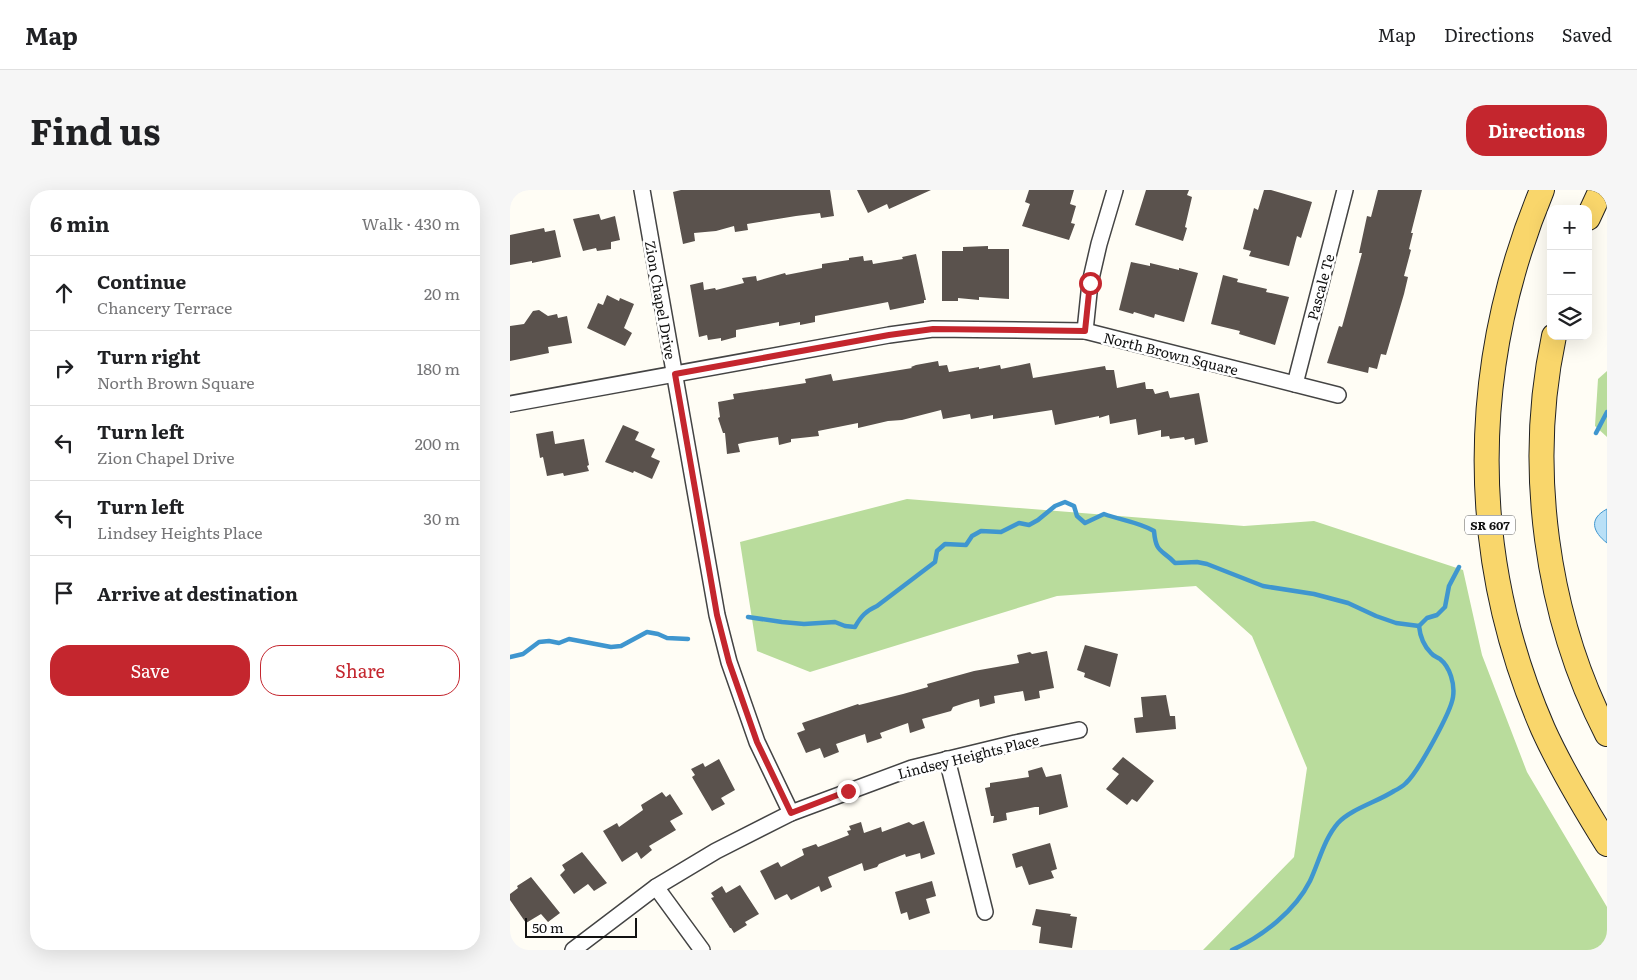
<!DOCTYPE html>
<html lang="en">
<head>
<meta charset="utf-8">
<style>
	:root { --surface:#fff; --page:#f6f6f6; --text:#202124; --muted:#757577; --line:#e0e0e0; --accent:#c4262e }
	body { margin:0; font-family:Literata,serif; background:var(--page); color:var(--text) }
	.controls { position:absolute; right:15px; top:15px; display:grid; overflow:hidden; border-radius:10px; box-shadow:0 5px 20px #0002 }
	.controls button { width:45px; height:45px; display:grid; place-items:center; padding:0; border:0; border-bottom:1px solid var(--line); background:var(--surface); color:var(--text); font:25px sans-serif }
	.scale { position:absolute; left:15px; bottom:12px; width:112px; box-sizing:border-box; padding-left:5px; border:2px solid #111; border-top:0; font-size:14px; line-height:18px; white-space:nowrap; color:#111; -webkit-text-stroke:4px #fff; paint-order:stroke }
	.stop { position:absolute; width:15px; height:15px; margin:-11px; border:4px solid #c4262e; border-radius:50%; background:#fff }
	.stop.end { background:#c4262e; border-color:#fff; box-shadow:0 1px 5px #0008 }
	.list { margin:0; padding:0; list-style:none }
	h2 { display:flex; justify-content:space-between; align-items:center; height:65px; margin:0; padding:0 20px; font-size:21px }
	h2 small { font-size:16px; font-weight:400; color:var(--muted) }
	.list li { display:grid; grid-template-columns:32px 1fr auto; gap:15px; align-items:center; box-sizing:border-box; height:75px; padding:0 20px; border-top:1px solid var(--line) }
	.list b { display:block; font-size:19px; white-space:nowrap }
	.list p { margin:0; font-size:16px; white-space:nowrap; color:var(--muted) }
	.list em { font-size:16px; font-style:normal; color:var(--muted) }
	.actions { display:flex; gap:10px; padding:15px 20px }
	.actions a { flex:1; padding:11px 0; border:1px solid var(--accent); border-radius:20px; text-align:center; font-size:18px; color:var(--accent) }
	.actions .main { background:var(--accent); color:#fff }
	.icon { flex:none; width:28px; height:28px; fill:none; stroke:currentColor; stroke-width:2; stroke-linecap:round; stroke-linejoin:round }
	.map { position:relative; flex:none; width:1097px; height:760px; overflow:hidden; border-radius:20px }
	header { display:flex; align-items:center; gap:30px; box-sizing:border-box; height:70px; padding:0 25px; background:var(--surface); border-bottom:1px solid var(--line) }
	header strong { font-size:24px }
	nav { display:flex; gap:28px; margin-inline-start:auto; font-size:18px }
	.intro { display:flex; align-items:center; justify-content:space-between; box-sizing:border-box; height:120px; padding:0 30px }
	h1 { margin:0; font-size:35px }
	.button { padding:12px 22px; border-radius:20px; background:var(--accent); color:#fff; font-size:18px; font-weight:700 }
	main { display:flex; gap:30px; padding:0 30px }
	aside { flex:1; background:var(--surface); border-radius:20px; box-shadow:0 5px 20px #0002 }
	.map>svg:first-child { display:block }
	.forest { fill:#b9dc9c }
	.water { fill:#b9e0f7; stroke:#3f96cf }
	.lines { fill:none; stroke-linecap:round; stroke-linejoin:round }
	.stream { stroke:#3f96cf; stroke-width:4.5 }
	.building { fill:#5a524d }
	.minor-casing { stroke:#444; stroke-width:18 }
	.primary-casing { stroke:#222; stroke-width:26 }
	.minor { stroke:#fff; stroke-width:15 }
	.primary { stroke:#f9d66b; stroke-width:24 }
	.route { stroke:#c4262e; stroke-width:6 }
	.labels { text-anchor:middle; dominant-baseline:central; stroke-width:5; stroke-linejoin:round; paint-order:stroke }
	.shield { fill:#fff; stroke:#585858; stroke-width:1 }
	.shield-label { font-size:12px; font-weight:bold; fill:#111 }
	.street-label { font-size:14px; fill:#111; stroke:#fff }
</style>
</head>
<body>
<header>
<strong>Map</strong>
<nav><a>Map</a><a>Directions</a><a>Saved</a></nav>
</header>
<div class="intro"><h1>Find us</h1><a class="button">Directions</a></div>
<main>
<aside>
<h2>6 min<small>Walk · 430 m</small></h2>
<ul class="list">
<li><svg class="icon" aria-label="ahead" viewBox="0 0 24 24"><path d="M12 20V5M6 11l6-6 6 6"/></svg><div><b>Continue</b><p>Chancery Terrace</p></div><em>20 m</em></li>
<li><svg class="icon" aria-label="right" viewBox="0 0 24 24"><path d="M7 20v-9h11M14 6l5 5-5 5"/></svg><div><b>Turn right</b><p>North Brown Square</p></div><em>180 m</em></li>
<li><svg class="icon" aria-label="left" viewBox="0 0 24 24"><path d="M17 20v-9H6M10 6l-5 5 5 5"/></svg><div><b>Turn left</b><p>Zion Chapel Drive</p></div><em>200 m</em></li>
<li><svg class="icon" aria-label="left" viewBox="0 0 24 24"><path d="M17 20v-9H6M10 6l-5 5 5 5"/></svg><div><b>Turn left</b><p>Lindsey Heights Place</p></div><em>30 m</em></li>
<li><svg class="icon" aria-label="arrive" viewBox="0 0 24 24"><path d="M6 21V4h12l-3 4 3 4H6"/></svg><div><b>Arrive at destination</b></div></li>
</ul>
<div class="actions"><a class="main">Save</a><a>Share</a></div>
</aside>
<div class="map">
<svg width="1097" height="760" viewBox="0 0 1097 760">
	<rect width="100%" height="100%" fill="#fffdf5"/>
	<g class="forest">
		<path d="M 1097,181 L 1097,247 L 1085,236 L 1088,189 Z"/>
		<path d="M 397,309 L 734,336 L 804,331 L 953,380 L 972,465 L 1017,582 L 1097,717 L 1097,760 L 693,760 L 784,667 L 797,578 L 742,446 L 686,396 L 547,406 L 300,482 L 247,461 L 230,352 Z"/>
	</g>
	<path class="water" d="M 1097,319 L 1097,353 C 1083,342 1078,329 1097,319 Z"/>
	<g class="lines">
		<g class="stream">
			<path d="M 1086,243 L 1097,222"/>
			<path d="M 238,427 L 272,432 L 294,434 L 325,432 L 335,436 L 345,437 C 351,426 356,421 367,416 L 425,372 L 427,361 L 435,354 L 456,355 L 462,346 L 471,341 L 491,342 L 509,333 L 519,335 L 528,330 L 545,316 L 555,312 L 564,316 L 567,326 L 575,333 L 594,324 C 610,330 629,332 644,341 C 646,364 652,359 665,373 L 687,372 L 697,374 L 753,396 L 804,404 L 838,413 L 866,426 L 886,433 L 909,436"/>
			<path d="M 0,467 L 13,464 L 29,452 L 39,451 L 49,453 L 59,449 L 101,457 L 111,456 L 137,442 L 148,444 L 157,448 L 178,449"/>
			<path d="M 722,760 C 753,746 785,721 800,691 C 809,672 814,649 828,633 C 841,619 867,612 884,601 C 888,599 893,596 896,593 C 908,582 941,522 943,507 C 945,494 940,477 930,469 C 927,467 923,466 921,463 C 913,455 910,446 909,436 L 917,428 L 927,425 L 935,417 L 939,396 L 949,377"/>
		</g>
	</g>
	<g class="building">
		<path d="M 171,0 L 320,0 L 324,26 L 311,28 L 310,23 L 286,26 L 237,34 L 238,40 L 225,42 L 224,36 L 206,41 L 184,43 L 185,51 L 173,54 L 163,2 Z"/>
		<path d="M 347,0 L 421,0 L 379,19 L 377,14 L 358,23 Z"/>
		<path d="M 519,0 L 564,0 L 560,14 L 566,16 L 561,33 L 565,34 L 559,50 L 512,36 L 520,14 L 515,12 Z"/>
		<path d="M 636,0 L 679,0 L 677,5 L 682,7 L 675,37 L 677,38 L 673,51 L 625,35 Z"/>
		<path d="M 754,0 L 761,0 L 802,12 L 791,48 L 787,46 L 779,76 L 739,66 L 741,61 L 733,59 L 744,18 L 748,20 Z"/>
		<path d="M 868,0 L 912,0 L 901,43 L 903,43 L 899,59 L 901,60 L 894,86 L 898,87 L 894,104 L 876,165 L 871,164 L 867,179 L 859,177 L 858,183 L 817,173 L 829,136 L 832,137 L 840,108 L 852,63 L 849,63 L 857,26 L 861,27 Z"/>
		<path d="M 89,24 L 91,30 L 105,26 L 110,50 L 101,52 L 101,59 L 87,61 L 86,58 L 73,61 L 63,29 Z"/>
		<path d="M 34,38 L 35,42 L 45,40 L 51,67 L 22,73 L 22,71 L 0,75 L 0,45 Z"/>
		<path d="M 478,56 L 478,59 L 499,59 L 499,109 L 469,107 L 469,110 L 448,108 L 448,111 L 432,111 L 432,61 L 453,61 L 453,57 Z"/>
		<path d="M 406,64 L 416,110 L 414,110 L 414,113 L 380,120 L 378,112 L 305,126 L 305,132 L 290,135 L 290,132 L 269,136 L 269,132 L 226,140 L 226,147 L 211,151 L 211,148 L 198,150 L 197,145 L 189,147 L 180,95 L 193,92 L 194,100 L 205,98 L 206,100 L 234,93 L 232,88 L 246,86 L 247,91 L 275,83 L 276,85 L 312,78 L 312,74 L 339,70 L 339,68 L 353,66 L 354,71 L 362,70 L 363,74 L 393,69 L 392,67 Z"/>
		<path d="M 621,72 L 640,76 L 640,73 L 669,80 L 669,78 L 688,83 L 674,132 L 645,124 L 644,128 L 624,122 L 623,124 L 609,120 Z"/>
		<path d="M 713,85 L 728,89 L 727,92 L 757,99 L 756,102 L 779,107 L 765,155 L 729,144 L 730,141 L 701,134 Z"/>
		<path d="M 97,105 L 109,111 L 110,108 L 124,114 L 114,138 L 122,143 L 115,156 L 77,138 L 88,113 L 93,115 Z"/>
		<path d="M 29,120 L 38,126 L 47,124 L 48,128 L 57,126 L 62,153 L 38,157 L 39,163 L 0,171 L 0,136 L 14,134 L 23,121 Z"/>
		<path d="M 428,171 L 429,176 L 437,175 L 439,182 L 469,177 L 469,179 L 490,175 L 491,179 L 520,173 L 523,188 L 595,176 L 596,180 L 604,180 L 607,198 L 635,192 L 636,199 L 643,199 L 645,204 L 658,201 L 660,208 L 689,203 L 698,252 L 685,255 L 684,248 L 675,250 L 674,247 L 660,249 L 659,246 L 651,247 L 651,240 L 628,245 L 626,229 L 600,234 L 599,225 L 589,228 L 589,226 L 545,235 L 542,220 L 483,229 L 483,225 L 461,229 L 460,224 L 433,229 L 431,220 L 392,230 L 378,231 L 348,238 L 348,233 L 308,241 L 309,246 L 281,249 L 281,252 L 269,255 L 268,247 L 237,252 L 228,254 L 230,262 L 217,264 L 215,243 L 213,243 L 208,228 L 210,227 L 208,212 L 224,209 L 223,204 L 296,193 L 295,189 L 321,184 L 323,191 L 402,178 L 401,177 L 406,175 Z"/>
		<path d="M 113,235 L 129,242 L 125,250 L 145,259 L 141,267 L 150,271 L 142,289 L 124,281 L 123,283 L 95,272 Z"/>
		<path d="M 43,241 L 45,254 L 74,249 L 79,275 L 77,276 L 79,281 L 54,286 L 53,283 L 37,286 L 33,267 L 30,268 L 26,244 Z"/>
		<path d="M 575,455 L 608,464 L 600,497 L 574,487 L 575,483 L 567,480 Z"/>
		<path d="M 537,461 L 544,498 L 529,501 L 530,508 L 515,511 L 513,501 L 484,506 L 485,513 L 470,517 L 469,509 L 455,513 L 443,517 L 441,521 L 412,529 L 415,538 L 400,543 L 398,533 L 370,543 L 372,548 L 357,553 L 355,544 L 326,554 L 329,562 L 314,568 L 310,558 L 296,563 L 287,543 L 295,540 L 292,533 L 348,514 L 349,515 L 393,504 L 418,497 L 417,494 L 464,481 L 509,473 L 507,465 L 520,462 L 522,464 Z"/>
		<path d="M 656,505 L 660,526 L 665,526 L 666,539 L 626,543 L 624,528 L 633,527 L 631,507 Z"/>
		<path d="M 613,567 L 644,591 L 627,612 L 622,609 L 617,615 L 596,599 L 609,584 L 602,579 Z"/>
		<path d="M 209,569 L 225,600 L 211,608 L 215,614 L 202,621 L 182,587 L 185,585 L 181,579 L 193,573 L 195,577 Z"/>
		<path d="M 532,577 L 536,587 L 551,584 L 558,617 L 529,625 L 529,617 L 525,617 L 496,623 L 497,630 L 483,633 L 484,626 L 481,626 L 475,598 L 480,597 L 480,593 L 519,587 L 518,581 Z"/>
		<path d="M 152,602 L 156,607 L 160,604 L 173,624 L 160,631 L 166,640 L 139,656 L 142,660 L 131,669 L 127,662 L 112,672 L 93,641 L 107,633 L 109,637 L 133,620 L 131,615 Z"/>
		<path d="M 414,631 L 425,664 L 411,669 L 410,663 L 396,667 L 395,664 L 369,674 L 367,677 L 354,681 L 352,673 L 318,687 L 322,697 L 311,702 L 309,696 L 281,710 L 277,704 L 265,710 L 250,681 L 268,672 L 271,677 L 294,665 L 292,659 L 306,654 L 308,657 L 339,645 L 337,641 L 341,640 L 339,636 L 351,632 L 354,643 L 371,637 L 372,642 L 399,632 L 403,635 Z"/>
		<path d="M 540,653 L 547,679 L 541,681 L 544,688 L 519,695 L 512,676 L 506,678 L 502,664 Z"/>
		<path d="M 72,662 L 97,693 L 84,701 L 78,694 L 64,704 L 50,685 L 55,680 L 52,675 Z"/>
		<path d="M 21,687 L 50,723 L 38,732 L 31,724 L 16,733 L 0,710 L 0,704 L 8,698 L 7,696 Z"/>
		<path d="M 422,691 L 426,706 L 416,709 L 420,723 L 399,730 L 397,722 L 391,724 L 385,702 Z"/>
		<path d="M 230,695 L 249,724 L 235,732 L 237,735 L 224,743 L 221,738 L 220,738 L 201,708 L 204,707 L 201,703 L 212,696 L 216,703 Z"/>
		<path d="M 526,719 L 561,724 L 560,726 L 567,727 L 562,758 L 529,753 L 531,737 L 522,735 Z"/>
	</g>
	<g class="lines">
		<defs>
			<g id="minor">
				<path d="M 132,0 L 207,425 L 219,472 L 247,552 L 281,623"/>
				<path d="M 575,141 L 580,93 L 589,54 L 605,0"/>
				<path d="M 785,194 L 835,0"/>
				<path d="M 0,214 L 379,145 L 423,139 L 575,141 L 828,205"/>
				<path d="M 437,569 L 475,722"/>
				<path d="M 146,697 L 192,760"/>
				<path d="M 63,760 L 146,697 L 206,661 L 281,623 L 402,578 L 505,553 L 569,540"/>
			</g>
			<g id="primary">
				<path d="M 1032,0 C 959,176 957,364 1033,539 C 1051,579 1074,617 1097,654"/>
				<path d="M 1078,28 L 1091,0"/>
				<path d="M 1044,146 C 1016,277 1036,426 1097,544"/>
			</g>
		</defs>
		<use href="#minor" class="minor-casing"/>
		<use href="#primary" class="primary-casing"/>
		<use href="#minor" class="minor"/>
		<use href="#primary" class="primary"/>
	</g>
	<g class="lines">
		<path class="route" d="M 338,601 L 281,623 L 247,552 L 219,472 L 207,425 L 165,184 L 379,145 L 423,139 L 575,141 L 580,93"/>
	</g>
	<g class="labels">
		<rect class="shield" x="955" y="325.5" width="50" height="19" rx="4"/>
		<g class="shield-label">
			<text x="980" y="335">SR 607</text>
		</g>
		<g class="street-label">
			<text transform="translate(810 97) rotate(-75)">Pascale Te</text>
			<text transform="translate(151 110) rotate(80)">Zion Chapel Drive</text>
			<text transform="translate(661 163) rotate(14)">North Brown Square</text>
			<text transform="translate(458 566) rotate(-14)">Lindsey Heights Place</text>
		</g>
	</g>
</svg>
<div class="controls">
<button>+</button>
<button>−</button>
<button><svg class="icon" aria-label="layers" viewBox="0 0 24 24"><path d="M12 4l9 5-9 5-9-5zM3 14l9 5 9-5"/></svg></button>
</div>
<div class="scale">50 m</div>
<div class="stop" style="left:580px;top:93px"></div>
<div class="stop end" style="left:338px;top:601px"></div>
</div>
</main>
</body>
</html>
